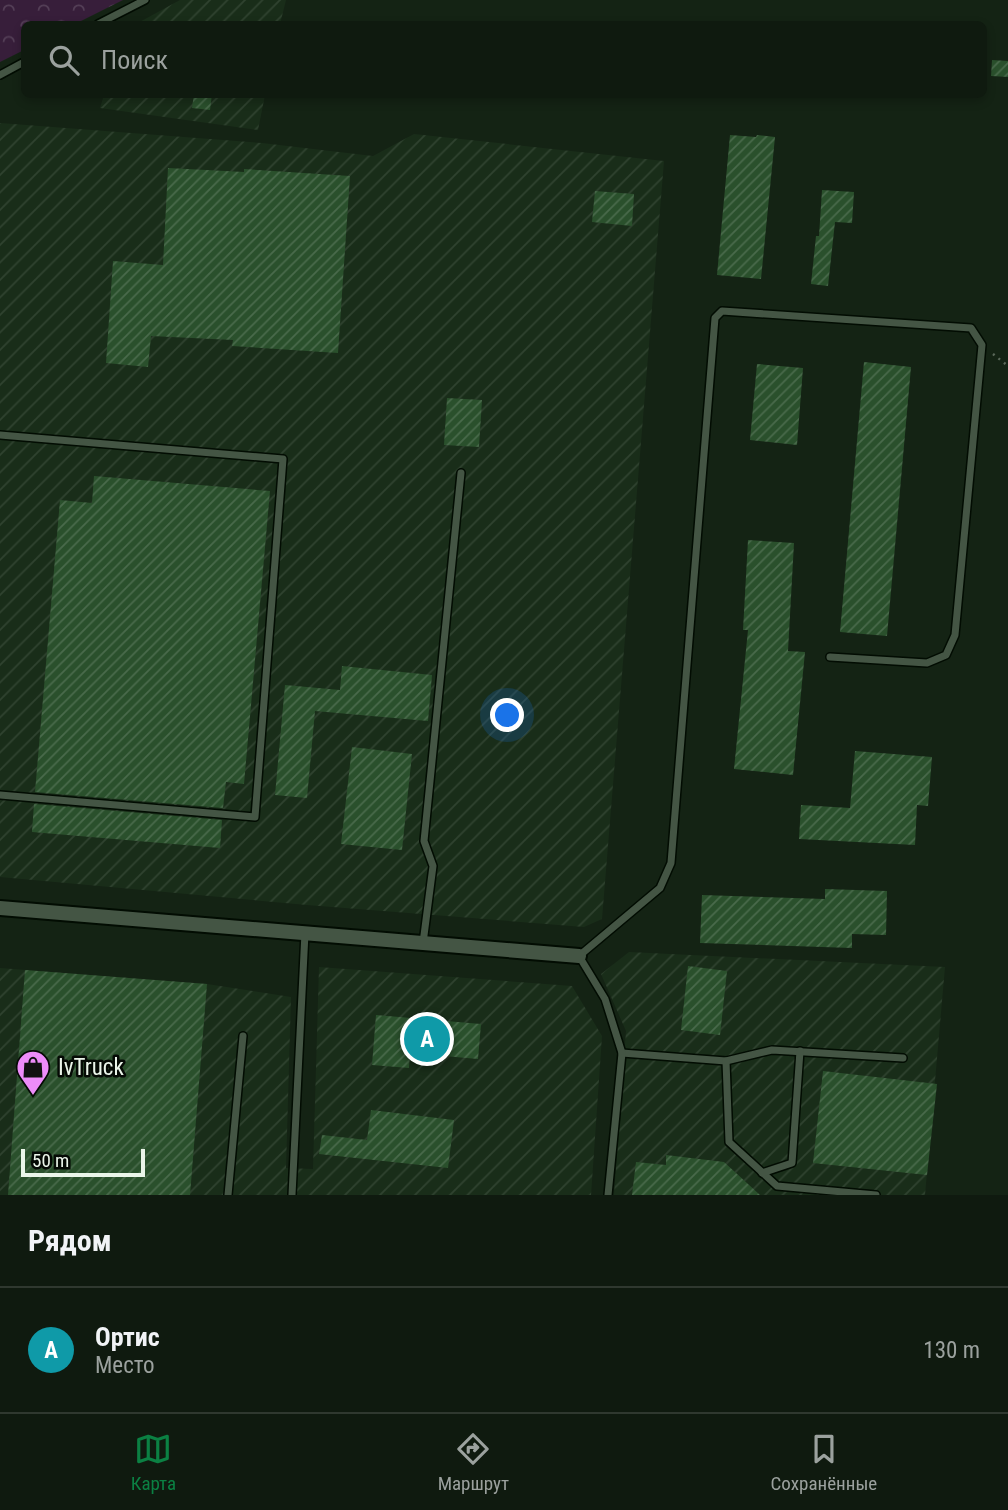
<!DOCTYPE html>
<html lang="ru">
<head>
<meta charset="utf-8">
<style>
	:root { --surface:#0f1a0f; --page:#182318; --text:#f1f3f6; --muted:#9ba19e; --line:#2f382f; --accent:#0b8043 }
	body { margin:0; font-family:"Roboto Condensed",sans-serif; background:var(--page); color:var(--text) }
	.scale { position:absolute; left:21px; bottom:18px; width:124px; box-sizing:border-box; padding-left:7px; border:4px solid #ebf5ea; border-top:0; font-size:19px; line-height:24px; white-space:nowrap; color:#ebf5ea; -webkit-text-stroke:5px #050a05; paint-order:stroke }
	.you { position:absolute; left:508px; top:716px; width:24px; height:24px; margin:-18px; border:5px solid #fff; border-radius:50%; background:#1a73e8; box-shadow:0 0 0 10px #1a73e833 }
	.badge { display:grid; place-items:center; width:46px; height:46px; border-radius:50%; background:var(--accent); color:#fff; font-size:23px; font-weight:700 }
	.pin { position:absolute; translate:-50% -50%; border:4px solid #fff; box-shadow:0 2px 7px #0006 }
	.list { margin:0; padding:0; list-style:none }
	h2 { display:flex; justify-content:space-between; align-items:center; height:91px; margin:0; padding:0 28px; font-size:30px }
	h2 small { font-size:23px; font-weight:400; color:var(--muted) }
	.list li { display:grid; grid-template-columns:46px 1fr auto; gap:21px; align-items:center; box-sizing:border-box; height:126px; padding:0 28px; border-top:2px solid var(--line) }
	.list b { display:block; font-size:26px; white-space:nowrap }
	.list p { margin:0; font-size:23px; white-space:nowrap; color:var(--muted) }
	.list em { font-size:23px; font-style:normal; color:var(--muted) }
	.icon { flex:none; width:38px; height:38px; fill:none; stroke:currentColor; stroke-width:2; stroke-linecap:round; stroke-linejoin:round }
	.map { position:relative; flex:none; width:1008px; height:1195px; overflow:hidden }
	.search { position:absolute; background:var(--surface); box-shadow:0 4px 10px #0003; left:21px; right:21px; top:21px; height:77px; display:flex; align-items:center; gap:18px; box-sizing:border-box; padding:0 24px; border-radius:10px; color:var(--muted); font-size:26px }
	.sheet { height:217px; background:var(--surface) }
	nav { display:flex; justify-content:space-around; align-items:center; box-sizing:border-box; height:98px; border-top:2px solid var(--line); background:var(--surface); font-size:19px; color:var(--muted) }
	nav a { display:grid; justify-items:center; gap:4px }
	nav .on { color:var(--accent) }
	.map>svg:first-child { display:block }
	.industrial { fill:url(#industrial-furrows) }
	.forest { fill:url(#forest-crowns) }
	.building { fill:url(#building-hatch) }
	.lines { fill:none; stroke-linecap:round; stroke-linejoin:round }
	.service-casing { stroke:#020c02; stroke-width:10 }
	.minor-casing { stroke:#020c02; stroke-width:18 }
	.path { stroke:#5b685a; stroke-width:2.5; stroke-dasharray:2 5; stroke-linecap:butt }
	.service { stroke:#454; stroke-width:7 }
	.minor { stroke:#454; stroke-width:14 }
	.labels { text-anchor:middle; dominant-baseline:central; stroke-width:5; stroke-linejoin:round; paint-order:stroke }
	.poi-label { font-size:23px; fill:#ebf5ea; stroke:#050a05; text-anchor:start }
</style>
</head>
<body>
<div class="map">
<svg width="1008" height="1195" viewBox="0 0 1008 1195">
	<defs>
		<pattern id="industrial-furrows" width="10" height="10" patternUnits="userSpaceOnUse" patternTransform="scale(1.75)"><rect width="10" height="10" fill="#192d19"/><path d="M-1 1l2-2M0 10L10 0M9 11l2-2" fill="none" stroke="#2f422f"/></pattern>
		<pattern id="forest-crowns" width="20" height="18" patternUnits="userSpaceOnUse" patternTransform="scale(1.75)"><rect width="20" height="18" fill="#371e3a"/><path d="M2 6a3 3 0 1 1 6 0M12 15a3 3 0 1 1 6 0" fill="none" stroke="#543f57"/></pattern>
		<pattern id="building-hatch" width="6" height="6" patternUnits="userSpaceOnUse" patternTransform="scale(1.75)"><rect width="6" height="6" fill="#2a502c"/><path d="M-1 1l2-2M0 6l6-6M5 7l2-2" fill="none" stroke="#496a4b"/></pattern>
	</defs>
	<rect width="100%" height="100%" fill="#142314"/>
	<g class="industrial">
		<path d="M 180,0 L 286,0 L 280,24 L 136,24 Z"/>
		<path d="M 104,95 L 265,95 L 258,130 L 100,108 Z"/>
		<path d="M 0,123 L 262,143 L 373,156 L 414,134 L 664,161 L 602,919 L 584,927 L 307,905 L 0,877 Z"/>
		<path d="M 629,952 L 945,967 L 925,1195 L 614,1195 L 626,1031 L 601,974 Z"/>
		<path d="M 319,967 L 572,986 L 602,1036 L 591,1195 L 0,1195 L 0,968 L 207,984 L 291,997 L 286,1168 L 313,1169 Z"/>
	</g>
	<path class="forest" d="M 0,0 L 123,0 L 75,24 L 24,24 L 24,50 L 0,62 Z"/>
	<g class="building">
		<path d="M 992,60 L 1008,61 L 1008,77 L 991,76 Z"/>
		<path d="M 194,94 L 212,94 L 210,110 L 192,108 Z"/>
		<path d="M 730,135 L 756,137 L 757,135 L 775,137 L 761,279 L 717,275 Z"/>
		<path d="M 168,168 L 244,172 L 244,169 L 350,176 L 338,353 L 232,346 L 233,340 L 151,336 L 148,367 L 106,363 L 113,261 L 163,265 Z"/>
		<path d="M 822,190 L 854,192 L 852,223 L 835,222 L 828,286 L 811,284 L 816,236 L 819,236 Z"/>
		<path d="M 595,191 L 634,194 L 632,226 L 592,222 Z"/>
		<path d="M 864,362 L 911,367 L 887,636 L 840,632 Z"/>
		<path d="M 757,364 L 803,368 L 797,445 L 750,440 Z"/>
		<path d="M 447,398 L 482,400 L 479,447 L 444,445 Z"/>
		<path d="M 94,476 L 270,491 L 244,784 L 226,782 L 223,808 L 35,792 L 60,500 L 92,503 Z"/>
		<path d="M 748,540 L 794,543 L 788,651 L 805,652 L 793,775 L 734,769 L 748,630 L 743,630 Z"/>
		<path d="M 342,666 L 432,675 L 428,721 L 315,711 L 307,798 L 275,795 L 285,685 L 340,690 Z"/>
		<path d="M 352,747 L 412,754 L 402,850 L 341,844 Z"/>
		<path d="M 855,751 L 932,757 L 928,806 L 917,805 L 915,845 L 799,839 L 801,805 L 850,808 Z"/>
		<path d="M 34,804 L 222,820 L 220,848 L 32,832 Z"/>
		<path d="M 825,889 L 887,891 L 886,935 L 852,934 L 852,948 L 700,943 L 702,895 L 825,899 Z"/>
		<path d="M 688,966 L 727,971 L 720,1035 L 681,1030 Z"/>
		<path d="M 25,970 L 207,984 L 190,1195 L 8,1195 Z"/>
		<path d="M 376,1015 L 481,1024 L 478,1059 L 410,1053 L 409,1068 L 372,1065 Z"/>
		<path d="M 823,1071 L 937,1084 L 927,1175 L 813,1163 Z"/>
		<path d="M 371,1110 L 454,1120 L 448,1168 L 319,1154 L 322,1135 L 367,1140 Z"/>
		<path d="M 666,1155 L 724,1162 L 760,1195 L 632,1195 L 636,1162 L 666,1165 Z"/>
	</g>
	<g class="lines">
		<defs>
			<g id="service">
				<path d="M 98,24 L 145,0"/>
				<path d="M 0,75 L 24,62"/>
				<path d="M 0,435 L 283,459 L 255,817 L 0,795"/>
				<path d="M 423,943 L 433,866 L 424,841 L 461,473"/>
				<path d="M 622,1053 L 726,1061 L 772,1050 L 903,1058"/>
				<path d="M 726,1061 L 729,1142 L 777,1186 L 876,1195"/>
				<path d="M 762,1173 L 792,1163 L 800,1051"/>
				<path d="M 228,1195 L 243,1036"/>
				<path d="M 292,1195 L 305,933"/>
				<path d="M 608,1195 L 622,1053 L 605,999 L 579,956 L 660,888 L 671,863 L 715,318 L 722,311 L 971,328 L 982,345 L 955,635 L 946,655 L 927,663 L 830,657"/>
			</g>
			<path id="minor" d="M 0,908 L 579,956"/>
		</defs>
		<use href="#service" class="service-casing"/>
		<use href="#minor" class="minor-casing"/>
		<path class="path" d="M 993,354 L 1008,366"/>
		<use href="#service" class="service"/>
		<use href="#minor" class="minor"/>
	</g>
	<defs>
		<symbol id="shop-pin" viewBox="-11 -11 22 30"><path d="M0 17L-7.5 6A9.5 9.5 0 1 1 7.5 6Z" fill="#ed8cf9" stroke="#050a05"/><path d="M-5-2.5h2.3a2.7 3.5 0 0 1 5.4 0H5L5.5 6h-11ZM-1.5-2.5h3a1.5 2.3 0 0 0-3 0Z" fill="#111"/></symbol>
	</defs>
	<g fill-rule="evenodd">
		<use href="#shop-pin" x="14" y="1048" width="38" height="52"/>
	</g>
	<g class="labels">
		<g class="poi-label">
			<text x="58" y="1067">IvTruck</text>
		</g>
	</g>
</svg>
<div class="scale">50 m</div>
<div class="you"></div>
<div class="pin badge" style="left:427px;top:1039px;background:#0f9aa8">A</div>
<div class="search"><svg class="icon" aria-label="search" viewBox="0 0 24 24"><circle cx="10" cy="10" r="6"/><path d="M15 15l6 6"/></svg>Поиск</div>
</div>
<section class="sheet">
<h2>Рядом<small></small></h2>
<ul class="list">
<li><span class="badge" style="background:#0f9aa8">A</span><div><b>Ортис</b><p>Место</p></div><em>130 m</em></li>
</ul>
</section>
<nav>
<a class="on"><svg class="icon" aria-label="map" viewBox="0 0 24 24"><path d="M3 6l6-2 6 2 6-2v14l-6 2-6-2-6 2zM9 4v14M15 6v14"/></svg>Карта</a>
<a><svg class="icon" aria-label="directions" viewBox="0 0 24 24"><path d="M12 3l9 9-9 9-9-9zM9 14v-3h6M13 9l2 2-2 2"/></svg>Маршрут</a>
<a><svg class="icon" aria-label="saved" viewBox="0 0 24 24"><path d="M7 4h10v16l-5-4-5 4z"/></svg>Сохранённые</a>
</nav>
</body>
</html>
